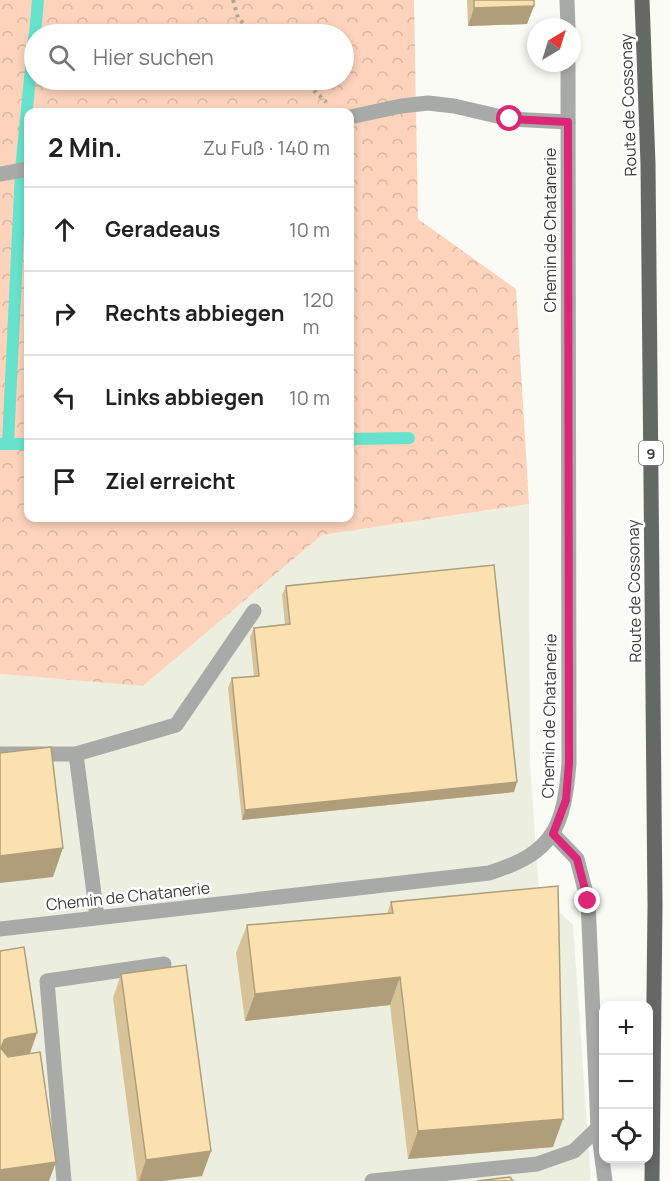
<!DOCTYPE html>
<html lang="de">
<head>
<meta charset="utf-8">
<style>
	:root { --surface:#fff; --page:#f2f2f2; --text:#222; --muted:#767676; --line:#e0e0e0 }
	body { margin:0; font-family:Manrope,sans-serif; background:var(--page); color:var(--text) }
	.controls { position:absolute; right:18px; bottom:18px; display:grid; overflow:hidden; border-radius:12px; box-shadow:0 3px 9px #0003 }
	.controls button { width:54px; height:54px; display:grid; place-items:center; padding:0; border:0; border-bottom:2px solid var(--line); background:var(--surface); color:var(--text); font:30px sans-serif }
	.compass { position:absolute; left:527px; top:18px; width:54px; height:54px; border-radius:50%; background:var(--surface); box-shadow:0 3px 9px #0003; rotate:38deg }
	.stop { position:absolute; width:18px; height:18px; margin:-14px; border:4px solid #db2777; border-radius:50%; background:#fff }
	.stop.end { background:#db2777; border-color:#fff; box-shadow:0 2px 6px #0008 }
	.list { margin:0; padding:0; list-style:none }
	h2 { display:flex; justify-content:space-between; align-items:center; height:78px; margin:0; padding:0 24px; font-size:26px }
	h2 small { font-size:20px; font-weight:400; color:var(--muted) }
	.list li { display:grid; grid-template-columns:39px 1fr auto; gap:18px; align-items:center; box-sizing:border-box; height:84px; padding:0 24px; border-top:2px solid var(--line) }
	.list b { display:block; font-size:22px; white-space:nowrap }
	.list em { font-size:20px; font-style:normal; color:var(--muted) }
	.icon { flex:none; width:33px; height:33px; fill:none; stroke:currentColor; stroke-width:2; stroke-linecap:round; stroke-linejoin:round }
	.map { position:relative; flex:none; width:671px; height:1181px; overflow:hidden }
	.search { position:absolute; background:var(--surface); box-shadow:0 3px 9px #0003; left:24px; top:24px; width:330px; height:66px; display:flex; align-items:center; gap:15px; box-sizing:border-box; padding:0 21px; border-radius:33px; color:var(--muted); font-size:22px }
	.panel { position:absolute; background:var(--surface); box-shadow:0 3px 9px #0003; left:24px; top:108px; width:330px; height:414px; border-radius:12px }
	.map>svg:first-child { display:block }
	.built { fill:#ecefe0 }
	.forest { fill:url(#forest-crowns); fill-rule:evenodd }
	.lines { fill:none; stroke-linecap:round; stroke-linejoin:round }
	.stream { stroke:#67e3cd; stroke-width:12 }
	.path { stroke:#a5a7a1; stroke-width:4; stroke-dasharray:3 4.5; stroke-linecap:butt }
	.minor { stroke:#a8aaa8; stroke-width:15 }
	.major { stroke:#656965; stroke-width:15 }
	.wall { fill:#d8c297 }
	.shaded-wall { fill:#b09e7b }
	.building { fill:#fbe1b0; stroke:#b09e7b; stroke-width:1.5 }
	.route { stroke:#db2777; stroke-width:8 }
	.labels { text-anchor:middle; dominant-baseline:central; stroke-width:5; stroke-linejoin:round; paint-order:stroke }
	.shield { fill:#fff; stroke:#767775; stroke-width:1.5 }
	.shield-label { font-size:15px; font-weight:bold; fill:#3c3d3a }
	.street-label { font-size:16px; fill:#3c3d3a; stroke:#fff }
</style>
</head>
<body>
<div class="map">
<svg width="671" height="1181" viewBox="0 0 671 1181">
	<defs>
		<pattern id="forest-crowns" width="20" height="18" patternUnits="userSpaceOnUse" patternTransform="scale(1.5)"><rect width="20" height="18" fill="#fdd3bc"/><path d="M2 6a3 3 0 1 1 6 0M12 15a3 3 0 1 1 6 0" fill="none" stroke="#dab6a2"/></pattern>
	</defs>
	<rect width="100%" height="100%" fill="#f9fbf4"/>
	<path class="built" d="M 529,504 L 530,763 L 539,893 L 573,925 L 591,1181 L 0,1181 L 0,674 L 143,686 L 322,535 Z"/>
	<path class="forest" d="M 0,0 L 414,0 L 418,219 L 516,289 L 529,504 L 322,535 L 143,686 L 0,674 ZM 34,34 L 344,34 L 344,80 L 34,80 ZM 28,112 L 350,112 L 350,518 L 28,518 Z"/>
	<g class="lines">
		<g class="stream">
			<path d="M 35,34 L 38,0"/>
			<path d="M 350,439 L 409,438"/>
			<path d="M 0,444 L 28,444"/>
			<path d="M 8,444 L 21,170 L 34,37"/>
		</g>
		<g class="path">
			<path d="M 233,0 L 238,18 L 255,34"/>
			<path d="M 303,80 L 326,102"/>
		</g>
		<g class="minor">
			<path d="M 567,0 L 568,27"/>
			<path d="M 350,117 L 401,106 L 428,103 L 454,106 L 510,119 L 568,122"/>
			<path d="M 0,174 L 28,169"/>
			<path d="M 0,754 L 76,754 L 176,725 L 254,611"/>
			<path d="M 76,754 L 97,917"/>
			<path d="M 553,834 L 577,859 L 588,901 L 598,1128 L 605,1181"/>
			<path d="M 0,929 L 489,873 C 554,853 564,827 569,763 L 568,63"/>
			<path d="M 64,1181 L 47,981 L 164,964"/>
			<path d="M 372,1181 L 537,1164 L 574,1151 L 598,1128"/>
		</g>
		<path class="major" d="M 642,0 L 648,164 L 655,905 L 652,1181"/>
	</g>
	<g class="wall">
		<path d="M 467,0 L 534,0 L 527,24 L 468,26 Z"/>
		<path d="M 286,586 L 514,792 L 242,820 L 228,688 L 232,678 L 254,676 L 250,637 L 254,628 L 285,624 L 282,595 Z"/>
		<path d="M 391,902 L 553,1147 L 408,1159 L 390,1005 L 245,1021 L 236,953 L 247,925 L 387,914 Z"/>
		<path d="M 121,974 L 211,1151 L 202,1176 L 162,1181 L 137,1181 L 113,998 Z"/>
	</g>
	<g class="shaded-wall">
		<path d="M 534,6 L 527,24 L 468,26 L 474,8 Z"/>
		<path d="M 517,782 L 514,792 L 242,820 L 245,810 Z"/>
		<path d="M 63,848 L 53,877 L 0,883 L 0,856 Z"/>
		<path d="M 400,977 L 390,1005 L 245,1021 L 255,994 Z"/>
		<path d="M 37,1033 L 27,1062 L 0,1066 L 0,1051 L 4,1040 L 8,1038 Z"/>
		<path d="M 563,1119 L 553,1147 L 408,1159 L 418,1131 Z"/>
		<path d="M 211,1151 L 202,1176 L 162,1181 L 139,1181 L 146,1160 Z"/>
		<path d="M 56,1162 L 49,1181 L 0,1181 L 0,1170 Z"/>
	</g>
	<g class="building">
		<path d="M 474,0 L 534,0 L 534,6 L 474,8 Z"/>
		<path d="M 494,565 L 517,782 L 245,810 L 232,678 L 259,676 L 254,628 L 290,624 L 286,586 Z"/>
		<path d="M 51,747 L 63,848 L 0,856 L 0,753 Z"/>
		<path d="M 558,886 L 563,1119 L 418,1131 L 400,977 L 255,994 L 247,925 L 393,913 L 391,902 Z"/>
		<path d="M 24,947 L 37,1033 L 8,1038 L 4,1040 L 1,1048 L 8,1057 L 40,1052 L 56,1162 L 0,1170 L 0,951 Z"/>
		<path d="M 186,965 L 211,1151 L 146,1160 L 121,974 Z"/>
		<path d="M 510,1177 L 513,1181 L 477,1181 Z"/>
	</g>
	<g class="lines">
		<path class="route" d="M 510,119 L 568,122 L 569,763 L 566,800 L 553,834 L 577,859 L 588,901"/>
	</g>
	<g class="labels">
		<rect class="shield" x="639" y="441" width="24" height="24" rx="4.5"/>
		<g class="shield-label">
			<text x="651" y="453">9</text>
		</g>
		<g class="street-label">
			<text transform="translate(628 105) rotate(-92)">Route de Cossonay</text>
			<text transform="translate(550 230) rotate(-90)">Chemin de Chatanerie</text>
			<text transform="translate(634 591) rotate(-91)">Route de Cossonay</text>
			<text transform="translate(549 716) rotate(-89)">Chemin de Chatanerie</text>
			<text transform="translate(128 896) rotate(-6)">Chemin de Chatanerie</text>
		</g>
	</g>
</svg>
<div class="controls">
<button>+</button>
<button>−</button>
<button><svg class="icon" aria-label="locate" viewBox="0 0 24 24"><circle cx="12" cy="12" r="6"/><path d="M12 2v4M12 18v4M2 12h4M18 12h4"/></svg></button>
</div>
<svg class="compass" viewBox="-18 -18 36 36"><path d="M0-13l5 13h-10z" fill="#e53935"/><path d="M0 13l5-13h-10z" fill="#767676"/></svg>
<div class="stop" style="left:510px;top:119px"></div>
<div class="stop end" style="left:588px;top:901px"></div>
<div class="search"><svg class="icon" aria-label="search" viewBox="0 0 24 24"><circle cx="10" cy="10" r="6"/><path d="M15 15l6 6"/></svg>Hier suchen</div>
<section class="panel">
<h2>2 Min.<small>Zu Fuß · 140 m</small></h2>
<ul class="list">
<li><svg class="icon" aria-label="ahead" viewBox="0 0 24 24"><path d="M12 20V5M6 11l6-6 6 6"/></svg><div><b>Geradeaus</b></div><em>10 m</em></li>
<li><svg class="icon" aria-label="right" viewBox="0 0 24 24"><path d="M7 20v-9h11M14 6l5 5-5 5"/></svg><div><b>Rechts abbiegen</b></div><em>120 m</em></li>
<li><svg class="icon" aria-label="left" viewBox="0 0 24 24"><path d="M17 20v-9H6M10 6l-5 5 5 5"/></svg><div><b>Links abbiegen</b></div><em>10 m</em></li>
<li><svg class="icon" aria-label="arrive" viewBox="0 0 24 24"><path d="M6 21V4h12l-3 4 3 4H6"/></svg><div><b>Ziel erreicht</b></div></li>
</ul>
</section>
</div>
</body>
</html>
